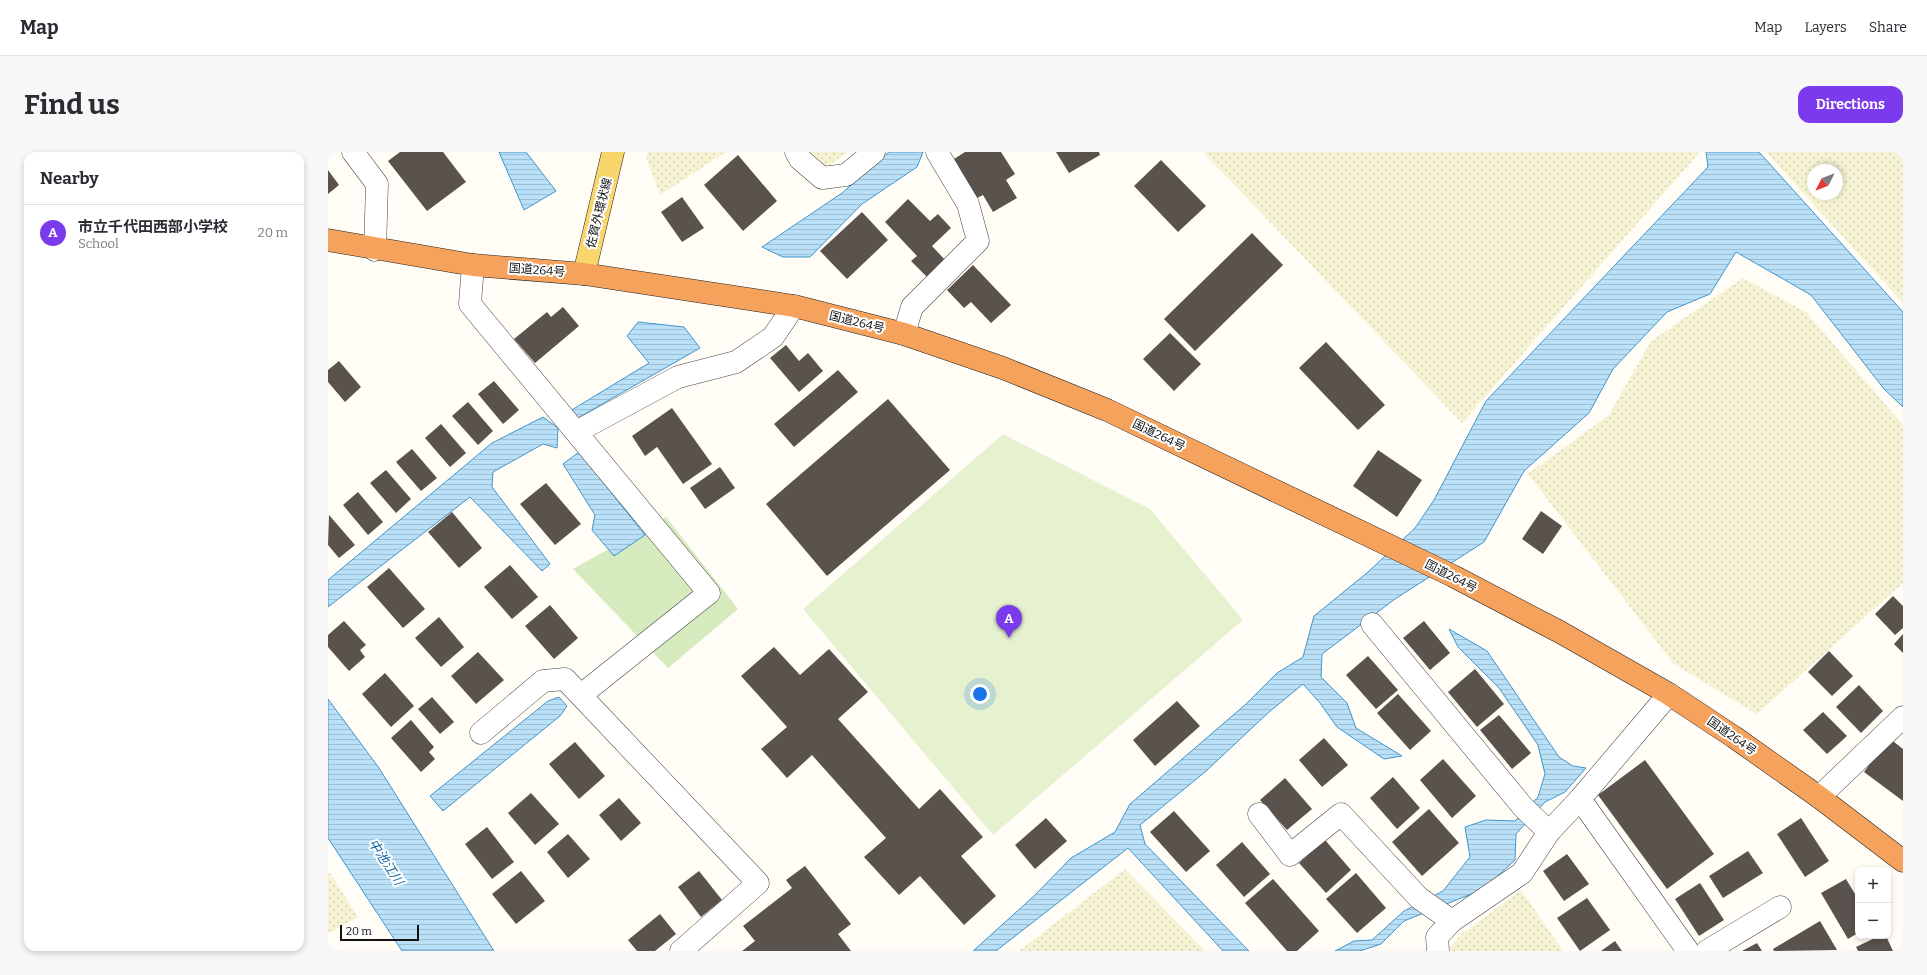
<!DOCTYPE html>
<html lang="en">
<head>
<meta charset="utf-8">
<style>
	:root { --surface:#fff; --page:#f7f7f7; --text:#2b2b33; --muted:#7c7c81; --line:#e1e1e2; --accent:#7c3aed }
	body { margin:0; font-family:Bitter,"Noto Sans JP",serif; background:var(--page); color:var(--text) }
	.controls { position:absolute; right:12px; bottom:12px; display:grid; overflow:hidden; border-radius:8px; box-shadow:0 2px 6px #0003 }
	.controls button { width:36px; height:36px; display:grid; place-items:center; padding:0; border:0; border-bottom:1px solid var(--line); background:var(--surface); color:var(--text); font:20px sans-serif }
	.compass { position:absolute; left:1479px; top:12px; width:36px; height:36px; border-radius:50%; background:var(--surface); box-shadow:0 2px 6px #0003; rotate:228deg }
	.scale { position:absolute; left:12px; bottom:10px; width:79px; box-sizing:border-box; padding-left:4px; border:2px solid #111; border-top:0; font-size:11px; line-height:14px; white-space:nowrap; color:#111; -webkit-text-stroke:3px #fff; paint-order:stroke }
	.you { position:absolute; left:652px; top:542px; width:14px; height:14px; margin:-10px; border:3px solid #fff; border-radius:50%; background:#1a73e8; box-shadow:0 0 0 6px #1a73e833 }
	.badge { display:grid; place-items:center; width:26px; height:26px; border-radius:50%; background:var(--accent); color:#fff; font-size:13px; font-weight:700 }
	.pin { position:absolute; translate:-50% -33px; filter:drop-shadow(0 1px 2px #0008) }
	.pin::after { content:''; position:absolute; top:21px; width:14px; height:12px; background:inherit; clip-path:polygon(0 0,100% 0,50% 100%) }
	.list { margin:0; padding:0; list-style:none }
	h2 { display:flex; justify-content:space-between; align-items:center; height:52px; margin:0; padding:0 16px; font-size:17px }
	h2 small { font-size:13px; font-weight:400; color:var(--muted) }
	.list li { display:grid; grid-template-columns:26px 1fr auto; gap:12px; align-items:center; box-sizing:border-box; height:56px; padding:0 16px; border-top:1px solid var(--line) }
	.list b { display:block; font-size:15px; white-space:nowrap }
	.list p { margin:0; font-size:13px; white-space:nowrap; color:var(--muted) }
	.list em { font-size:13px; font-style:normal; color:var(--muted) }
	.map { position:relative; flex:none; width:1575px; height:799px; overflow:hidden; border-radius:12px }
	header { display:flex; align-items:center; gap:24px; box-sizing:border-box; height:56px; padding:0 20px; background:var(--surface); border-bottom:1px solid var(--line) }
	header strong { font-size:19px }
	nav { display:flex; gap:22px; margin-inline-start:auto; font-size:14px }
	.intro { display:flex; align-items:center; justify-content:space-between; box-sizing:border-box; height:96px; padding:0 24px }
	h1 { margin:0; font-size:28px }
	.button { padding:10px 18px; border-radius:12px; background:var(--accent); color:#fff; font-size:14px; font-weight:700 }
	main { display:flex; gap:24px; padding:0 24px }
	aside { flex:1; background:var(--surface); border-radius:12px; box-shadow:0 2px 6px #0003 }
	.map>svg:first-child { display:block }
	.farmland { fill:url(#farmland-dots); fill-rule:evenodd }
	.garden { fill:#d5ebbd }
	.pitch { fill:#e6f2cf }
	.water { fill:url(#water-rules); stroke:#3f96cf }
	.building { fill:#5a524d }
	.lines { fill:none; stroke-linecap:round; stroke-linejoin:round }
	.minor-casing { stroke:#444; stroke-width:23 }
	.major-casing { stroke:#222; stroke-width:23 }
	.highway-casing { stroke:#222; stroke-width:23 }
	.minor { stroke:#fff; stroke-width:22 }
	.major { stroke:#f9d66b; stroke-width:22 }
	.highway { stroke:#f5a25d; stroke-width:22 }
	.labels { text-anchor:middle; dominant-baseline:central; stroke-width:4; stroke-linejoin:round; paint-order:stroke }
	.street-label { font-size:12px; fill:#111; stroke:#fff }
	.water-label { font-size:13px; font-style:italic; fill:#1768a6; stroke:#fff }
</style>
</head>
<body>
<header>
<strong>Map</strong>
<nav><a>Map</a><a>Layers</a><a>Share</a></nav>
</header>
<div class="intro"><h1>Find us</h1><a class="button">Directions</a></div>
<main>
<aside>
<h2>Nearby<small></small></h2>
<ul class="list">
<li><span class="badge">A</span><div><b>市立千代田西部小学校</b><p>School</p></div><em>20 m</em></li>
</ul>
</aside>
<div class="map">
<svg width="1575" height="799" viewBox="0 0 1575 799">
	<defs>
		<pattern id="farmland-dots" width="8" height="8" patternUnits="userSpaceOnUse"><rect width="8" height="8" fill="#f6f3d4"/><path d="M2 2h.1M6 6h.1" fill="none" stroke="#d2cfb5" stroke-width="1.8" stroke-linecap="round"/></pattern>
		<pattern id="water-rules" width="6" height="5" patternUnits="userSpaceOnUse"><rect width="6" height="5" fill="#b9e0f7"/><path d="M0 2.5h6" fill="none" stroke="#9ebfd3"/></pattern>
	</defs>
	<rect width="100%" height="100%" fill="#fffdf5"/>
	<g class="farmland">
		<path d="M 320,0 L 398,0 L 332,43 L 318,6 Z"/>
		<path d="M 479,0 L 519,0 L 499,16 Z"/>
		<path d="M 875,0 L 1370,0 L 1371,1 L 1134,271 Z"/>
		<path d="M 1438,0 L 1575,0 L 1575,151 ZM 1485,18 L 1509,18 L 1509,42 L 1485,42 Z"/>
		<path d="M 1415,126 L 1478,160 L 1575,273 L 1575,431 L 1429,562 L 1346,512 L 1200,322 L 1281,263 L 1323,189 Z"/>
		<path d="M 797,717 L 877,799 L 691,799 Z"/>
		<path d="M 2,721 L 30,765 L 0,782 L 0,722 Z"/>
		<path d="M 1193,738 L 1235,799 L 1120,799 L 1120,797 L 1134,782 Z"/>
	</g>
	<path class="garden" d="M 338,365 L 410,457 L 340,516 L 245,417 Z"/>
	<path class="pitch" d="M 675,282 L 822,357 L 915,468 L 665,683 L 475,457 Z"/>
	<g class="water">
		<path d="M 171,0 L 198,0 L 228,39 L 196,58 Z"/>
		<path d="M 561,0 L 595,0 L 589,15 L 534,52 L 482,105 L 455,105 L 434,95 L 514,41 Z"/>
		<path d="M 1378,0 L 1431,0 L 1575,160 L 1575,255 L 1556,237 L 1483,143 L 1408,100 L 1382,142 L 1339,160 L 1285,217 L 1261,261 L 1196,319 L 1156,390 L 1067,447 L 994,502 L 993,525 L 1019,551 L 1028,576 L 1074,604 L 1056,607 L 1009,575 L 992,551 L 975,532 L 940,561 L 877,620 L 812,673 L 817,692 L 921,799 L 895,799 L 800,696 L 668,799 L 645,799 L 706,744 L 743,706 L 787,680 L 802,652 L 918,552 L 949,521 L 975,505 L 986,464 L 1040,420 L 1087,376 L 1106,348 L 1158,249 L 1380,15 Z"/>
		<path d="M 310,170 L 356,175 L 372,196 L 248,267 L 242,259 L 321,211 L 299,184 Z"/>
		<path d="M 215,265 L 230,276 L 229,296 L 215,292 L 165,320 L 164,335 L 222,412 L 214,419 L 142,345 L 0,455 L 0,428 L 164,291 Z"/>
		<path d="M 251,300 L 317,383 L 286,404 L 264,378 L 267,363 L 235,312 Z"/>
		<path d="M 1121,477 L 1159,499 L 1231,605 L 1245,614 L 1258,616 L 1237,640 L 1217,650 L 1188,682 L 1187,708 L 1156,737 L 1076,769 L 1053,792 L 1032,799 L 1007,799 L 1026,789 L 1044,788 L 1076,759 L 1115,739 L 1142,705 L 1137,675 L 1158,668 L 1187,669 L 1210,645 L 1217,622 L 1210,593 L 1171,536 L 1130,495 Z"/>
		<path d="M 231,545 L 239,554 L 232,564 L 115,659 L 102,644 L 220,549 Z"/>
		<path d="M 0,547 L 51,616 L 166,799 L 74,799 L 0,686 Z"/>
	</g>
	<g class="building">
		<path d="M 72,0 L 115,0 L 138,30 L 99,59 L 60,9 Z"/>
		<path d="M 637,0 L 673,0 L 687,22 L 678,28 L 689,46 L 665,60 L 655,43 L 649,46 L 626,7 Z"/>
		<path d="M 728,0 L 771,0 L 772,3 L 741,21 Z"/>
		<path d="M 410,3 L 449,49 L 415,79 L 376,33 Z"/>
		<path d="M 833,8 L 878,54 L 850,80 L 806,34 Z"/>
		<path d="M 0,18 L 11,33 L 0,42 Z"/>
		<path d="M 354,45 L 376,76 L 354,90 L 333,60 Z"/>
		<path d="M 580,47 L 602,69 L 610,62 L 623,76 L 604,94 L 618,109 L 600,126 L 583,109 L 589,104 L 557,70 Z"/>
		<path d="M 534,60 L 560,88 L 519,127 L 492,99 Z"/>
		<path d="M 924,81 L 955,113 L 867,199 L 836,167 Z"/>
		<path d="M 645,113 L 683,153 L 663,171 L 643,150 L 636,156 L 619,138 Z"/>
		<path d="M 235,155 L 251,174 L 207,211 L 186,187 L 219,160 L 223,165 Z"/>
		<path d="M 842,181 L 873,212 L 846,239 L 815,207 Z"/>
		<path d="M 998,190 L 1057,253 L 1030,278 L 971,216 Z"/>
		<path d="M 458,193 L 471,209 L 480,201 L 495,219 L 471,240 L 442,206 Z"/>
		<path d="M 11,209 L 33,235 L 17,250 L 0,230 L 0,218 Z"/>
		<path d="M 510,218 L 530,240 L 466,295 L 446,272 Z"/>
		<path d="M 166,229 L 191,258 L 175,272 L 150,242 Z"/>
		<path d="M 560,247 L 622,318 L 499,424 L 438,352 Z"/>
		<path d="M 140,250 L 165,279 L 150,293 L 124,264 Z"/>
		<path d="M 344,256 L 384,312 L 355,332 L 329,295 L 317,304 L 304,284 Z"/>
		<path d="M 113,272 L 138,301 L 122,315 L 97,286 Z"/>
		<path d="M 84,297 L 109,326 L 93,339 L 68,310 Z"/>
		<path d="M 1050,298 L 1094,328 L 1069,365 L 1025,334 Z"/>
		<path d="M 392,315 L 407,336 L 377,357 L 362,336 Z"/>
		<path d="M 58,318 L 83,347 L 68,361 L 42,331 Z"/>
		<path d="M 218,331 L 253,372 L 227,393 L 192,352 Z"/>
		<path d="M 30,340 L 55,370 L 40,383 L 15,353 Z"/>
		<path d="M 1213,359 L 1234,374 L 1215,402 L 1194,387 Z"/>
		<path d="M 124,360 L 154,396 L 131,416 L 100,380 Z"/>
		<path d="M 1,363 L 27,393 L 11,406 L 0,393 Z"/>
		<path d="M 182,413 L 210,445 L 184,467 L 156,435 Z"/>
		<path d="M 61,416 L 97,457 L 75,476 L 39,435 Z"/>
		<path d="M 1565,444 L 1575,454 L 1575,476 L 1567,483 L 1547,462 Z"/>
		<path d="M 222,453 L 250,486 L 226,507 L 197,474 Z"/>
		<path d="M 111,465 L 136,495 L 113,515 L 87,486 Z"/>
		<path d="M 16,469 L 38,493 L 32,498 L 37,505 L 21,519 L 0,495 L 0,483 Z"/>
		<path d="M 1096,469 L 1122,501 L 1102,518 L 1075,486 Z"/>
		<path d="M 1575,482 L 1575,501 L 1566,492 Z"/>
		<path d="M 446,495 L 472,523 L 501,497 L 540,540 L 510,567 L 591,657 L 612,637 L 655,685 L 633,704 L 668,744 L 636,773 L 592,724 L 571,743 L 536,705 L 558,686 L 484,603 L 459,626 L 433,597 L 459,575 L 413,524 Z"/>
		<path d="M 1501,499 L 1525,524 L 1504,544 L 1480,520 Z"/>
		<path d="M 150,500 L 176,528 L 148,552 L 123,524 Z"/>
		<path d="M 1040,504 L 1070,538 L 1048,557 L 1018,523 Z"/>
		<path d="M 1147,517 L 1176,552 L 1149,575 L 1120,540 Z"/>
		<path d="M 57,521 L 86,554 L 63,575 L 34,542 Z"/>
		<path d="M 1531,533 L 1555,559 L 1533,581 L 1508,555 Z"/>
		<path d="M 1070,542 L 1103,579 L 1082,598 L 1049,561 Z"/>
		<path d="M 104,545 L 126,570 L 112,582 L 90,557 Z"/>
		<path d="M 849,549 L 872,574 L 827,614 L 805,588 Z"/>
		<path d="M 1495,560 L 1519,584 L 1499,602 L 1475,578 Z"/>
		<path d="M 1171,563 L 1203,601 L 1184,617 L 1152,578 Z"/>
		<path d="M 83,568 L 106,595 L 101,600 L 107,607 L 93,620 L 63,586 Z"/>
		<path d="M 996,586 L 1020,613 L 994,635 L 971,608 Z"/>
		<path d="M 1561,586 L 1575,597 L 1575,649 L 1536,620 Z"/>
		<path d="M 247,590 L 277,624 L 251,647 L 221,612 Z"/>
		<path d="M 1115,607 L 1148,644 L 1124,666 L 1092,628 Z"/>
		<path d="M 1317,608 L 1386,702 L 1339,737 L 1270,643 Z"/>
		<path d="M 1065,625 L 1092,656 L 1069,677 L 1042,646 Z"/>
		<path d="M 957,626 L 984,657 L 959,678 L 932,648 Z"/>
		<path d="M 203,641 L 231,672 L 207,693 L 180,661 Z"/>
		<path d="M 291,646 L 313,671 L 293,689 L 271,663 Z"/>
		<path d="M 1101,657 L 1131,691 L 1094,724 L 1064,690 Z"/>
		<path d="M 846,659 L 882,699 L 858,720 L 822,680 Z"/>
		<path d="M 718,666 L 739,689 L 707,717 L 687,693 Z"/>
		<path d="M 1473,666 L 1501,709 L 1477,725 L 1449,682 Z"/>
		<path d="M 159,675 L 186,710 L 164,727 L 137,692 Z"/>
		<path d="M 240,682 L 262,707 L 240,726 L 219,700 Z"/>
		<path d="M 997,688 L 1023,718 L 998,741 L 971,711 Z"/>
		<path d="M 914,690 L 942,722 L 916,745 L 888,713 Z"/>
		<path d="M 1420,699 L 1435,721 L 1395,746 L 1381,724 Z"/>
		<path d="M 1239,702 L 1261,732 L 1236,749 L 1215,719 Z"/>
		<path d="M 477,714 L 523,772 L 510,782 L 523,799 L 414,799 L 427,789 L 415,774 L 464,736 L 458,728 Z"/>
		<path d="M 193,719 L 217,749 L 188,772 L 164,742 Z"/>
		<path d="M 371,719 L 394,748 L 373,765 L 350,735 Z"/>
		<path d="M 1028,721 L 1058,756 L 1029,781 L 998,747 Z"/>
		<path d="M 945,727 L 991,779 L 969,799 L 959,799 L 917,751 Z"/>
		<path d="M 1518,727 L 1530,747 L 1530,781 L 1520,787 L 1493,741 Z"/>
		<path d="M 1372,731 L 1396,768 L 1371,784 L 1347,747 Z"/>
		<path d="M 1259,746 L 1282,778 L 1252,799 L 1229,766 Z"/>
		<path d="M 332,762 L 348,782 L 327,799 L 309,799 L 300,788 Z"/>
		<path d="M 1492,769 L 1509,798 L 1446,799 L 1445,797 Z"/>
		<path d="M 1551,784 L 1558,784 L 1565,799 L 1530,799 L 1528,795 Z"/>
		<path d="M 1287,789 L 1294,799 L 1273,799 Z"/>
		<path d="M 1429,791 L 1434,799 L 1414,799 Z"/>
	</g>
	<g class="lines">
		<defs>
			<g id="minor">
				<path d="M 25,0 L 49,32 L 47,98"/>
				<path d="M 468,0 L 472,7 L 494,26 L 518,23 L 546,0"/>
				<path d="M 145,113 L 142,152 L 381,441 L 253,543"/>
				<path d="M 576,182 L 584,155 L 650,89 L 640,52 L 609,0"/>
				<path d="M 248,280 L 350,225 L 408,210 L 445,185 L 466,154"/>
				<path d="M 1044,472 L 1195,655 L 1221,680"/>
				<path d="M 153,581 L 215,529 L 237,527 L 430,731 L 353,799"/>
				<path d="M 1491,645 L 1575,565"/>
				<path d="M 1252,647 L 1360,799"/>
				<path d="M 931,662 L 962,703 L 1013,662 L 1091,746 L 1124,769"/>
				<path d="M 1110,799 L 1109,785 L 1124,769 L 1194,721 L 1221,680 L 1252,647 L 1341,542"/>
				<path d="M 1379,799 L 1452,755"/>
			</g>
			<path id="major" d="M 256,122 L 285,0"/>
			<path id="highway" d="M 0,88 L 145,113 L 256,122 L 466,154 L 576,182 L 675,216 L 779,258 L 1125,424 L 1232,480 L 1341,542 L 1406,585 L 1491,645 L 1575,709"/>
		</defs>
		<use href="#minor" class="minor-casing"/>
		<use href="#major" class="major-casing"/>
		<use href="#highway" class="highway-casing"/>
		<use href="#minor" class="minor"/>
		<use href="#major" class="major"/>
		<use href="#highway" class="highway"/>
	</g>
	<g class="labels">
		<g class="street-label">
			<text transform="translate(271 61) rotate(-76)">佐賀外環状線</text>
			<text transform="translate(209 118) rotate(4)">国道264号</text>
			<text transform="translate(529 170) rotate(14)">国道264号</text>
			<text transform="translate(831 283) rotate(26)">国道264号</text>
			<text transform="translate(1123 424) rotate(27)">国道264号</text>
			<text transform="translate(1404 584) rotate(35)">国道264号</text>
		</g>
		<g class="water-label">
			<text transform="translate(58 710) rotate(57)">中池江川</text>
		</g>
	</g>
</svg>
<div class="controls">
<button>+</button>
<button>−</button>
</div>
<svg class="compass" viewBox="-18 -18 36 36"><path d="M0-13l5 13h-10z" fill="#e53935"/><path d="M0 13l5-13h-10z" fill="#7c7c81"/></svg>
<div class="scale">20 m</div>
<div class="you"></div>
<div class="pin badge" style="left:681px;top:486px">A</div>
</div>
</main>
</body>
</html>
